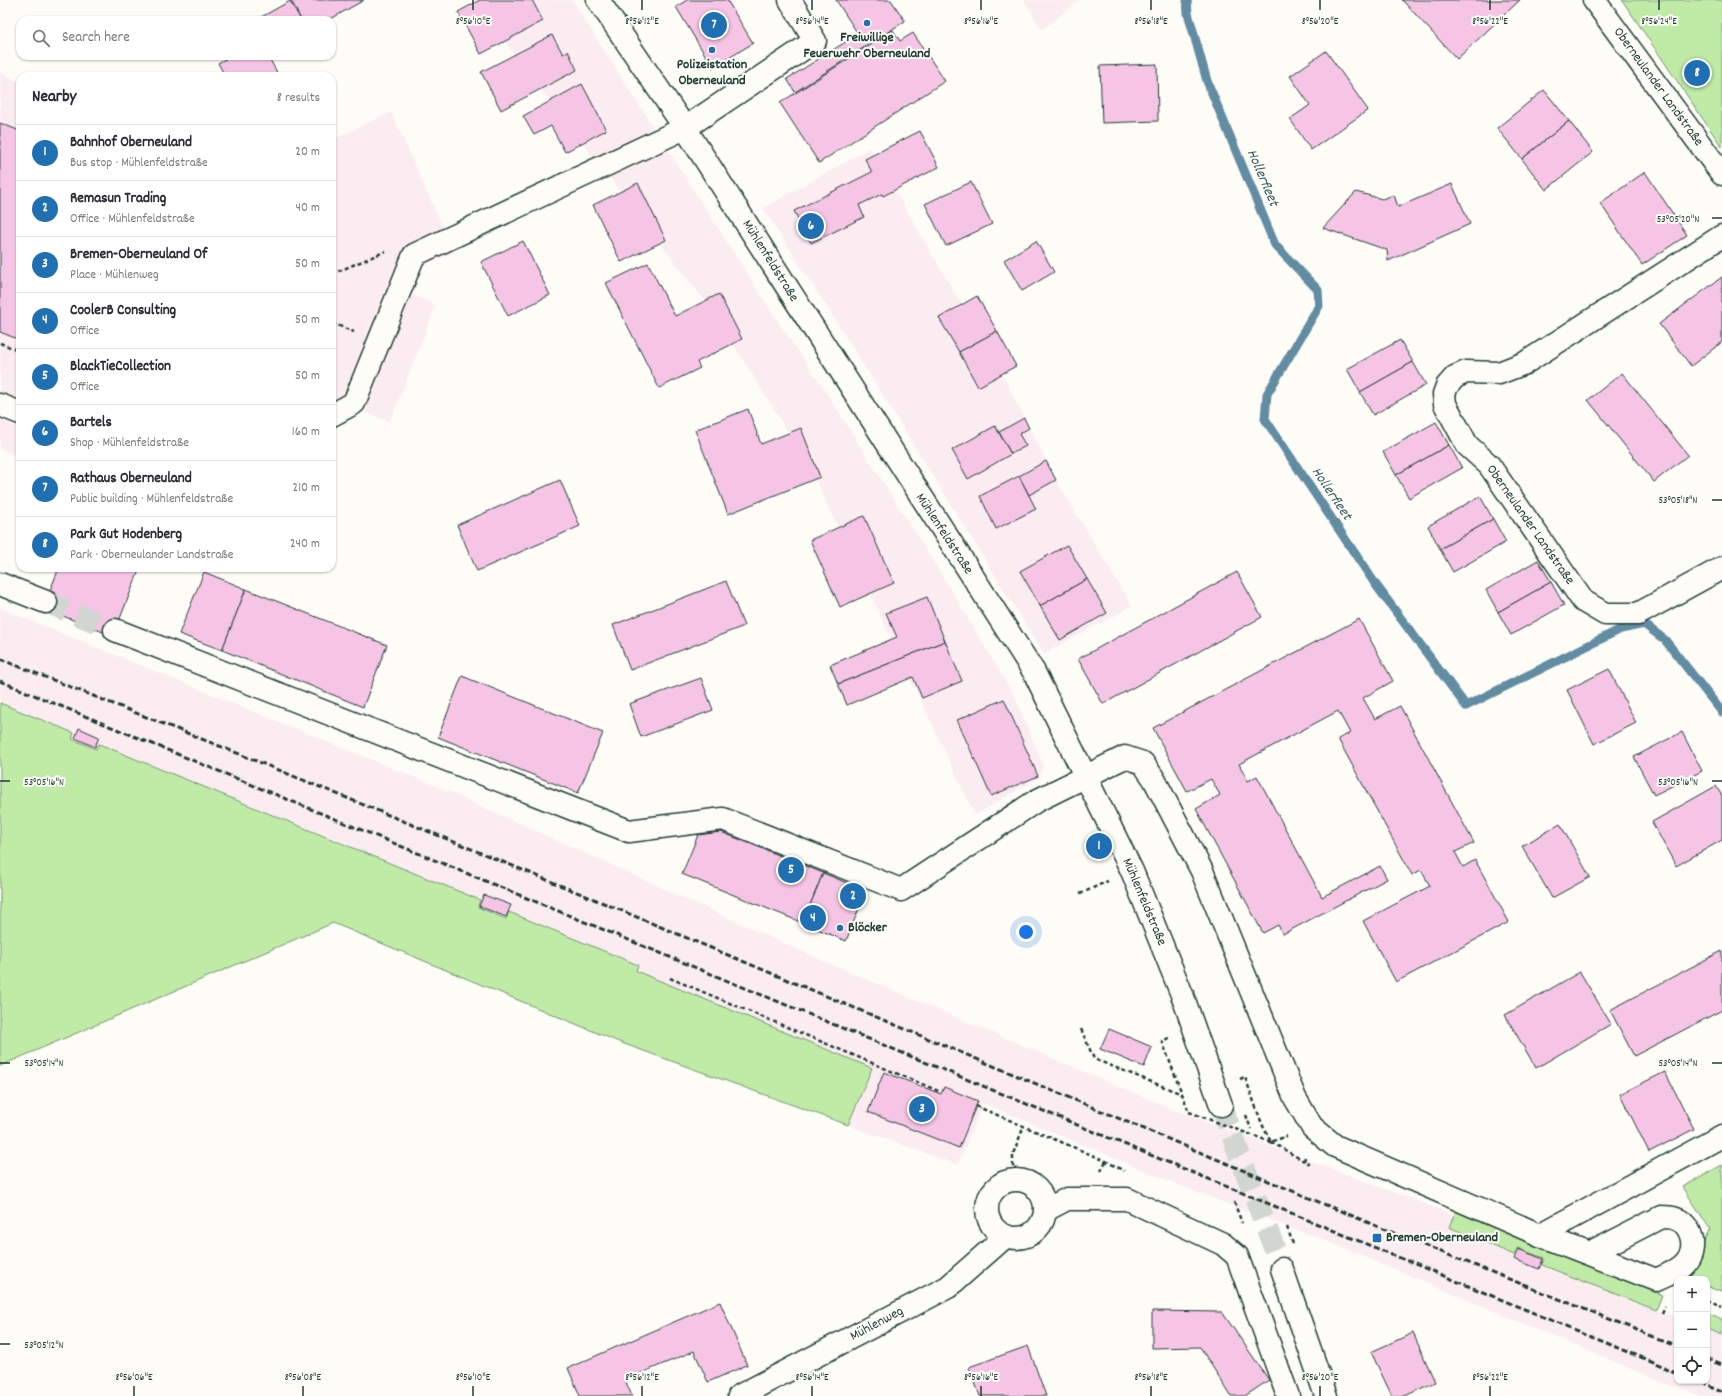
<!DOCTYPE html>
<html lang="en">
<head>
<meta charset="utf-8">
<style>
	:root { --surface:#fff; --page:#f7f7f7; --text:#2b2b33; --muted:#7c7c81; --line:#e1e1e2; --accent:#1f6fb2 }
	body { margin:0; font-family:Dekko,sans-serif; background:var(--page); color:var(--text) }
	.controls { position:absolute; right:12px; bottom:12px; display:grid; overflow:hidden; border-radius:8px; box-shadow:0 1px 3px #0004 }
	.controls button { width:36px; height:36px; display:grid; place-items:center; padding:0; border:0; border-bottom:1px solid var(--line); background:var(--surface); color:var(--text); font:20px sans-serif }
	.you { position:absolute; left:1026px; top:932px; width:14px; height:14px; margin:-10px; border:3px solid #fff; border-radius:50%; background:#1a73e8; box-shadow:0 0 0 6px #1a73e833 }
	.badge { display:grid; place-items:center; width:26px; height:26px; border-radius:50%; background:var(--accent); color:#fff; font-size:13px; font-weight:700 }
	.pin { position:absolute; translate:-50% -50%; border:2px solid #fff; box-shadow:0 1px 4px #0006 }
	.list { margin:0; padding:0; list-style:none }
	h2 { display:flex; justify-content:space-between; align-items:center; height:52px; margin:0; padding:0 16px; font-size:17px }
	h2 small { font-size:13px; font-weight:400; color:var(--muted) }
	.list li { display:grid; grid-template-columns:26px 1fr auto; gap:12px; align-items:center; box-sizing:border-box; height:56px; padding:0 16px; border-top:1px solid var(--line) }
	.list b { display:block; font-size:15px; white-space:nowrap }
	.list p { margin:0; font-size:13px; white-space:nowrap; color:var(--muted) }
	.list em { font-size:13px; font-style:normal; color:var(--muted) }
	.icon { flex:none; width:22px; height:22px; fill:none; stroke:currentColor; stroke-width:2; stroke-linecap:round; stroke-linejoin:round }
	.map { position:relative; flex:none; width:1722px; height:1396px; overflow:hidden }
	.search { position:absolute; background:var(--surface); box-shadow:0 1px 3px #0004; left:16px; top:16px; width:320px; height:44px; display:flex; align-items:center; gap:10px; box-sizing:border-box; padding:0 14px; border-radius:12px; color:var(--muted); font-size:15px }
	.panel { position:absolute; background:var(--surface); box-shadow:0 1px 3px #0004; left:16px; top:72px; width:320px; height:500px; border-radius:12px }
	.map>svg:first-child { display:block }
	.built { fill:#fbecf2 }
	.green { fill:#c0eba7; stroke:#70946e }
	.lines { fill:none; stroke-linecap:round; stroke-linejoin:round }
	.stream { stroke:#628ca2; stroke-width:9 }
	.building { fill:#f6c5e6; stroke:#1f3d34 }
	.minor-tunnel { stroke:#d1d6d0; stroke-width:22; stroke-dasharray:22 11; stroke-linecap:butt }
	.minor-casing { stroke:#1f3d34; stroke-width:25 }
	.path { stroke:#1f3d34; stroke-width:2.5; stroke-dasharray:4 3; stroke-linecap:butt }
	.minor { stroke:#fdfcf7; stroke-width:22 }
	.rail { stroke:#1f3d34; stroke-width:3; stroke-dasharray:6 3; stroke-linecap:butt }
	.path-bridge { stroke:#1f3d34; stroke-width:2.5; stroke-dasharray:4 3; stroke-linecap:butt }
	.ticks { fill:none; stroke:#1f3d34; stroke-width:1.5 }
	.poi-dot { fill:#1f6fb2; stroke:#fdfcf7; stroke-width:1.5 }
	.labels { text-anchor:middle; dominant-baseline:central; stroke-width:4; stroke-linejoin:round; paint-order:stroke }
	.poi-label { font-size:14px; font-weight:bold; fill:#1f3d34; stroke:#fdfcf7 }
	.street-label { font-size:14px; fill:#1f3d34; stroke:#fdfcf7 }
	.water-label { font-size:15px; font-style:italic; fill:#3b5e62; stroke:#fdfcf7 }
	.ticks-label { font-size:10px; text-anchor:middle; fill:#1f3d34; stroke:#fdfcf7; stroke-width:4; stroke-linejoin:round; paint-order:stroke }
</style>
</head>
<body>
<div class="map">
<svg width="1722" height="1396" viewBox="0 0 1722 1396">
	<rect width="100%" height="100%" fill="#fdfcf7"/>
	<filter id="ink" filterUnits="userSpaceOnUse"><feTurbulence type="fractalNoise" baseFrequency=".025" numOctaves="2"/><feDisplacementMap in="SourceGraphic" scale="8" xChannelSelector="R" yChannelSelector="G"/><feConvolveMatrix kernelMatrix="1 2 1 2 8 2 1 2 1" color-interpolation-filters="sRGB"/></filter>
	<g filter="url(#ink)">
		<g class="built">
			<path d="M 472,0 L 572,0 L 780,325 L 821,384 L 940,572 L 1015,697 L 1043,765 L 1040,777 L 975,815 L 809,466 L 712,310 Z"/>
			<path d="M 1024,0 L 1080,0 L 1042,30 Z"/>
			<path d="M 0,72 L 20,82 L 20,457 L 0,449 Z"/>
			<path d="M 391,112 L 454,252 L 423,266 L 413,295 L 436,305 L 390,422 L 362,411 L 332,429 L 332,140 Z"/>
			<path d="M 870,148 L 1000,370 L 1056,480 L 1132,606 L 1044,654 L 836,321 L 763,208 Z"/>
			<path d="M 0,608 L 441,788 L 828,963 L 1170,1108 L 1454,1215 L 1449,1227 L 1514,1255 L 1517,1248 L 1544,1258 L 1542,1265 L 1677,1318 L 1677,1381 L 1707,1381 L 1707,1330 L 1722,1336 L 1722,1396 L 1699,1396 L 1667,1384 L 1332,1243 L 1193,1191 L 983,1103 L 958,1165 L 848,1125 L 871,1067 L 636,971 L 638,965 L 509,912 L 506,919 L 477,907 L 480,900 L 331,838 L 99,744 L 97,749 L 71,739 L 74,733 L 0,703 Z"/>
		</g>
		<g class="green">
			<path d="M 1622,0 L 1722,0 L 1722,147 Z"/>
			<path d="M 0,703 L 74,733 L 72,739 L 96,749 L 99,744 L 480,900 L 478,907 L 506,919 L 509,912 L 638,965 L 636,971 L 872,1068 L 848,1125 L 619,1042 L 333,923 L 0,1066 Z"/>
			<path d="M 1722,1165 L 1722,1292 L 1707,1286 L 1707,1279 L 1687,1278 L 1710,1229 L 1683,1187 Z"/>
			<path d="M 1456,1211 L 1662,1295 L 1656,1310 L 1542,1265 L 1544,1258 L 1517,1248 L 1514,1255 L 1449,1227 Z"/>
			<path d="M 1707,1313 L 1722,1319 L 1722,1336 L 1707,1330 Z"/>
		</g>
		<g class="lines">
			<path class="stream" d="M 1187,0 L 1188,13 L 1207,81 L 1275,245 L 1318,290 L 1319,306 L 1267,394 L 1265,419 L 1376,585 L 1466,706 L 1621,629 L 1644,624 L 1665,640 L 1722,712"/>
		</g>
		<g class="building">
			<path d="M 291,0 L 364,0 L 329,20 L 301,20 Z"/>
			<path d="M 480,0 L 532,0 L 543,21 L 481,54 L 458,12 Z"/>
			<path d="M 687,0 L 727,0 L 753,43 L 713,68 L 676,7 Z"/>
			<path d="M 836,0 L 891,0 L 905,21 L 795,92 L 787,79 L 858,34 Z"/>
			<path d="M 1402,0 L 1520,0 L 1457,59 Z"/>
			<path d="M 290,1 L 301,20 L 256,20 Z"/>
			<path d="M 893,30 L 900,41 L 913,33 L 945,81 L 819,163 L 780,103 Z"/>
			<path d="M 552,35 L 563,54 L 568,51 L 577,70 L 501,110 L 481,72 Z"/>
			<path d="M 1326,51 L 1368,110 L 1311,150 L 1290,119 L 1310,105 L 1290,76 Z"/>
			<path d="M 231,56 L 268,56 L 279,76 L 225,76 L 218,63 Z"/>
			<path d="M 1157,64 L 1158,121 L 1102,123 L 1100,66 Z"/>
			<path d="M 582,84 L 606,130 L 565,152 L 551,126 L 534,135 L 523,116 Z"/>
			<path d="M 1544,90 L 1569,121 L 1522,159 L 1497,128 Z"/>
			<path d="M 1569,121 L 1593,152 L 1546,190 L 1522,159 Z"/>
			<path d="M 0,123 L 20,131 L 20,340 L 0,332 Z"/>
			<path d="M 920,131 L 939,167 L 883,196 L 882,194 L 859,205 L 864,217 L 811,243 L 794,211 L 872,172 L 865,159 Z"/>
			<path d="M 1645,172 L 1687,235 L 1642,265 L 1600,203 Z"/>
			<path d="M 971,182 L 992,224 L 946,246 L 925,204 Z"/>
			<path d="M 638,183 L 666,240 L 621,262 L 593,205 Z"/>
			<path d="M 1452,184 L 1470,224 L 1388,261 L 1387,250 L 1323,228 L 1356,192 L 1382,199 L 1394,195 L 1398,207 Z"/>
			<path d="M 523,241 L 550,295 L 508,316 L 481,262 Z"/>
			<path d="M 1036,241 L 1054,272 L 1022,291 L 1004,260 Z"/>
			<path d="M 648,263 L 675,316 L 719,294 L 742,339 L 697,362 L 700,368 L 659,388 L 606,283 Z"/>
			<path d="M 1722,277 L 1722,342 L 1691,366 L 1659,324 Z"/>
			<path d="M 977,296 L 997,331 L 959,352 L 939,318 Z"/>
			<path d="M 997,331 L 1016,366 L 978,387 L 959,352 Z"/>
			<path d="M 1400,340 L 1413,362 L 1360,392 L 1347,369 Z"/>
			<path d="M 1413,362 L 1426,385 L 1373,415 L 1360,392 Z"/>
			<path d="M 1622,373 L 1688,455 L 1654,482 L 1588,400 Z"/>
			<path d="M 748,409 L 761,444 L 801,428 L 820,477 L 728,514 L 695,430 Z"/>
			<path d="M 1024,418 L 1029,428 L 1019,434 L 1026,446 L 1011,454 L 999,432 Z"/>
			<path d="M 1436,422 L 1449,445 L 1396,475 L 1383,452 Z"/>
			<path d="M 995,426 L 1011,454 L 968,479 L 952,450 Z"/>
			<path d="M 1449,445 L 1462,468 L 1409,498 L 1396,475 Z"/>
			<path d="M 1046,461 L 1056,480 L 1029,495 L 1019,476 Z"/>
			<path d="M 1019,476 L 1036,509 L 996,529 L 980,496 Z"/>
			<path d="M 560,480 L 580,526 L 477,571 L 457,525 Z"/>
			<path d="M 1480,496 L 1493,519 L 1440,549 L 1428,526 Z"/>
			<path d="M 864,516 L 894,583 L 840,607 L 810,540 Z"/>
			<path d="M 1493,519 L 1506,542 L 1453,572 L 1440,549 Z"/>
			<path d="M 1067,545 L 1087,579 L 1040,606 L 1020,571 Z"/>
			<path d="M 1538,560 L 1551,582 L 1498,612 L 1486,590 Z"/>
			<path d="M 59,568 L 140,568 L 113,636 L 43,608 Z"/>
			<path d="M 204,572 L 246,589 L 222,650 L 179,634 Z"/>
			<path d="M 1237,572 L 1262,617 L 1103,704 L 1078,659 Z"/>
			<path d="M 1087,579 L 1107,613 L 1060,640 L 1040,606 Z"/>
			<path d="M 726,581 L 744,626 L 630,670 L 613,625 Z"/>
			<path d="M 1551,582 L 1564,605 L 1511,635 L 1498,612 Z"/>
			<path d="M 246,589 L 387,645 L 363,707 L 222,650 Z"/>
			<path d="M 927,597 L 945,641 L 838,684 L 830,665 L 897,637 L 886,613 Z"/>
			<path d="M 1359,619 L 1393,681 L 1363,698 L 1375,719 L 1400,706 L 1474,843 L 1455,852 L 1463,867 L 1475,860 L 1509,922 L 1396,982 L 1363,921 L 1430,886 L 1421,870 L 1412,875 L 1338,739 L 1350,733 L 1338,711 L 1239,764 L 1248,781 L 1257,776 L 1322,897 L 1380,866 L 1387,879 L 1283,934 L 1278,925 L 1263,933 L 1196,809 L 1220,795 L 1211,779 L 1187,791 L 1153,728 Z"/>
			<path d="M 945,641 L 962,681 L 922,698 L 913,677 L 847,705 L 838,684 Z"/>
			<path d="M 1609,669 L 1636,723 L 1594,744 L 1567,690 Z"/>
			<path d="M 462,676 L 603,733 L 578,793 L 438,737 Z"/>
			<path d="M 701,678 L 713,710 L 641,737 L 629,704 Z"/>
			<path d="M 1004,699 L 1038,776 L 991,796 L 957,720 Z"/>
			<path d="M 79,728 L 99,737 L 95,747 L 75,738 Z"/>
			<path d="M 1682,732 L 1702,771 L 1654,795 L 1634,757 Z"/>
			<path d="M 1716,786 L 1722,796 L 1722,840 L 1676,866 L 1652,822 Z"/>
			<path d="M 1560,824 L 1590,877 L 1552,898 L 1522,846 Z"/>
			<path d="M 721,832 L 823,873 L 803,923 L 682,874 L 698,835 Z"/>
			<path d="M 823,873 L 866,891 L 846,941 L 803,923 Z"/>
			<path d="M 484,895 L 511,905 L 506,917 L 479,906 Z"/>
			<path d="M 1722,951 L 1722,1010 L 1634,1056 L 1610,1010 Z"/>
			<path d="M 1580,972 L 1611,1024 L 1536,1068 L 1505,1015 Z"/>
			<path d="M 1109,1029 L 1152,1047 L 1144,1067 L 1100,1049 Z"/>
			<path d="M 884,1072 L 941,1094 L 944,1087 L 978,1101 L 959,1148 L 868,1112 Z"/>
			<path d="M 1665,1072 L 1694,1129 L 1649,1152 L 1620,1094 Z"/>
			<path d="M 1518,1249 L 1543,1259 L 1539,1269 L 1514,1259 Z"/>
			<path d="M 720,1302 L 747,1365 L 708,1382 L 694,1351 L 625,1380 L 632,1396 L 580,1396 L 568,1368 Z"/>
			<path d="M 1152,1311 L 1222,1312 L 1269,1380 L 1245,1396 L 1231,1396 L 1200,1347 L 1152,1348 Z"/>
			<path d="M 1413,1333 L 1435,1382 L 1405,1396 L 1392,1396 L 1371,1352 Z"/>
			<path d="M 1028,1346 L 1046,1396 L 980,1396 L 969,1367 Z"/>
		</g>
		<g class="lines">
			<g class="minor-tunnel">
				<path d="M 46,602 L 115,630"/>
				<path d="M 1221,1105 L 1282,1269"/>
			</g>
			<defs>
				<g id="minor">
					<path d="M 598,0 L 685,128 L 1034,672 L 1132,871 L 1183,997 L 1221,1105"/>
					<path d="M 1594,0 L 1722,174"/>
					<path d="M 1722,236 L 1525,363 L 1499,373 L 1466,372 L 1455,377 L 1447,386 L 1444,394 L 1445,404 L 1467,445 L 1489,465 L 1583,601 L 1605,614 L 1638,614 L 1722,568"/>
					<path d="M 0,405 L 20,413"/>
					<path d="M 332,415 L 354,403 L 414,255 L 685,128 L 815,41 L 790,0"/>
					<path d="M 0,584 L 46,602"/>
					<path d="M 115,630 L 629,831 L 723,819 L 901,890 L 1036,801 L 1125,757 L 1143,763 L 1154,779 L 1202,871 L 1295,1098 L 1312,1127 L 1335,1146 L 1540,1235 L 1722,1136"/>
					<circle cx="1016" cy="1209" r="29"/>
					<path d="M 1046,1210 L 1067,1199 L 1127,1199 L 1223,1244 L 1237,1256 L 1288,1396"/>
					<path d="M 1540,1235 L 1656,1280 C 1665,1276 1678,1271 1685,1263 C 1698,1249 1693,1223 1673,1218 C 1670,1217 1665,1217 1661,1217 L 1589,1254"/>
					<path d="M 1282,1269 L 1326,1396"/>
					<path d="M 739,1396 L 948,1287 L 1006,1236"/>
				</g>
			</defs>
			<use href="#minor" class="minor-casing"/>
			<g class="path">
				<path d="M 332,274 L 386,251"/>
				<path d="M 332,323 L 354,332"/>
				<path d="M 0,343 L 20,351"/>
				<path d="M 1080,894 L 1108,881"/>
				<path d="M 670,978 L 941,1092"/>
				<path d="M 1081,1029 L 1094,1059 L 1182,1094"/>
				<path d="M 1169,1038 L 1162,1041 L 1189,1112"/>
				<path d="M 1240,1079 L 1245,1077 L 1262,1124 L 1271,1142 L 1287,1136"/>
				<path d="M 976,1106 L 1106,1161 L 1124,1171"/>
				<path d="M 1246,1115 L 1251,1129"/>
				<path d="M 1271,1142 L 1304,1161"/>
				<path d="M 1305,1157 L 1304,1161 L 1313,1165"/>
				<path d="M 1101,1171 L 1106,1161"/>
				<path d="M 1013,1181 L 1013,1154 L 1024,1126"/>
				<path d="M 1234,1202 L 1242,1223"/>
				<path d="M 1287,1227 L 1293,1244"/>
				<path d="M 1707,1300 L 1722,1306"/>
				<path d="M 1662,1313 L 1665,1306"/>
			</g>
			<use href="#minor" class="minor"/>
			<g class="rail">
				<path d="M 0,659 L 232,751 L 601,902 L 1386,1230 L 1677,1346"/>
				<path d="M 0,681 L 1677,1372"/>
				<path d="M 1707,1358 L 1722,1364"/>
				<path d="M 1700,1381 L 1722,1390"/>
			</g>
			<path class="path-bridge" d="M 1189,1112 L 1271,1142"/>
		</g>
	</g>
	<path class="ticks" d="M 473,0 L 473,10M 642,0 L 642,10M 812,0 L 812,10M 981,0 L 981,10M 1151,0 L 1151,10M 1320,0 L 1320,10M 1490,0 L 1490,10M 1659,0 L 1659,10M 1712,218 L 1722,218M 1712,500 L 1722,500M 0,781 L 10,781M 1712,781 L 1722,781M 0,1063 L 10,1063M 1712,1063 L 1722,1063M 0,1344 L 10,1344M 134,1386 L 134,1396M 303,1386 L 303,1396M 473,1386 L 473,1396M 642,1386 L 642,1396M 812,1386 L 812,1396M 981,1386 L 981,1396M 1151,1386 L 1151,1396M 1320,1386 L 1320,1396M 1490,1386 L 1490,1396"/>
	<g class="poi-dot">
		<circle cx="867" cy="23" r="4"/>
		<circle cx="712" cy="50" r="4"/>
		<circle cx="840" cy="928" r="4"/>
		<rect x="1372" y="1233" width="10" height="10" rx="2"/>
	</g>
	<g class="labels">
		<g class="poi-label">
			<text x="867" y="38">Freiwillige<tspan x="867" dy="16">Feuerwehr Oberneuland</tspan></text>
			<text x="712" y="65">Polizeistation<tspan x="712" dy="16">Oberneuland</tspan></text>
			<text x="848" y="928" text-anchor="start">Blöcker</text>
			<text x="1386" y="1238" text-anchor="start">Bremen-Oberneuland</text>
		</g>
		<g class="street-label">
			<text transform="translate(1658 87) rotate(54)">Oberneulander Landstraße</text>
			<text transform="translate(770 261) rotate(58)">Mühlenfeldstraße</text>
			<text transform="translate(1530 525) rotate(55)">Oberneulander Landstraße</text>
			<text transform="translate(944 534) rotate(57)">Mühlenfeldstraße</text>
			<text transform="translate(1144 902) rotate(67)">Mühlenfeldstraße</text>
			<text transform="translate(877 1324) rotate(-28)">Mühlenweg</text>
		</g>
		<g class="water-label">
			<text transform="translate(1262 178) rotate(67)">Hollerfleet</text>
			<text transform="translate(1331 494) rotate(56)">Hollerfleet</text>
		</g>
	</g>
	<g class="ticks-label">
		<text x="473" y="24">8°56'10"E</text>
		<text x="642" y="24">8°56'12"E</text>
		<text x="812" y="24">8°56'14"E</text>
		<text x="981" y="24">8°56'16"E</text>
		<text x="1151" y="24">8°56'18"E</text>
		<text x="1320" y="24">8°56'20"E</text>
		<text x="1490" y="24">8°56'22"E</text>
		<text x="1659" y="24">8°56'24"E</text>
		<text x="1678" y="222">53°05'20"N</text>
		<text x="1678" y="503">53°05'18"N</text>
		<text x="44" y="785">53°05'16"N</text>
		<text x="1678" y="785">53°05'16"N</text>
		<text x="44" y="1066">53°05'14"N</text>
		<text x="1678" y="1066">53°05'14"N</text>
		<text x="44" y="1348">53°05'12"N</text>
		<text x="134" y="1380">8°56'06"E</text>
		<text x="303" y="1380">8°56'08"E</text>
		<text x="473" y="1380">8°56'10"E</text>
		<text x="642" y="1380">8°56'12"E</text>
		<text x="812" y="1380">8°56'14"E</text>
		<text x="981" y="1380">8°56'16"E</text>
		<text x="1151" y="1380">8°56'18"E</text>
		<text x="1320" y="1380">8°56'20"E</text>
		<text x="1490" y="1380">8°56'22"E</text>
	</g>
</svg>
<div class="controls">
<button>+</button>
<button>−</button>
<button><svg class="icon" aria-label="locate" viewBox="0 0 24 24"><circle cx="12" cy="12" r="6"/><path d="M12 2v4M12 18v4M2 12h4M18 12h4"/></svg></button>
</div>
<div class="you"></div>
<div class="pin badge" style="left:1099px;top:846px">1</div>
<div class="pin badge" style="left:853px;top:896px">2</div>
<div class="pin badge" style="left:922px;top:1109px">3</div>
<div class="pin badge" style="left:813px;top:918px">4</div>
<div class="pin badge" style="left:791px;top:870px">5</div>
<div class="pin badge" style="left:811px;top:226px">6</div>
<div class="pin badge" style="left:714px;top:25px">7</div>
<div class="pin badge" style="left:1697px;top:73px">8</div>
<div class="search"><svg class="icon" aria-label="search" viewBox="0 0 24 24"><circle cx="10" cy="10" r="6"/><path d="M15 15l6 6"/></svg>Search here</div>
<section class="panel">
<h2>Nearby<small>8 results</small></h2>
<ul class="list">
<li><span class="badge">1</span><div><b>Bahnhof Oberneuland</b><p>Bus stop · Mühlenfeldstraße</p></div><em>20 m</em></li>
<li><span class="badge">2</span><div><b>Remasun Trading</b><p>Office · Mühlenfeldstraße</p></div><em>40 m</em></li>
<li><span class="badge">3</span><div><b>Bremen-Oberneuland Of</b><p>Place · Mühlenweg</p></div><em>50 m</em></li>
<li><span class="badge">4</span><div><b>CoolerB Consulting</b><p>Office</p></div><em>50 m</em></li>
<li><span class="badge">5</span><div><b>BlackTieCollection</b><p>Office</p></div><em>50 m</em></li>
<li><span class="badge">6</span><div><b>Bartels</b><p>Shop · Mühlenfeldstraße</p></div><em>160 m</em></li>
<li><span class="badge">7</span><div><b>Rathaus Oberneuland</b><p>Public building · Mühlenfeldstraße</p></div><em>210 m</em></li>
<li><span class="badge">8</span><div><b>Park Gut Hodenberg</b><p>Park · Oberneulander Landstraße</p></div><em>240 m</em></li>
</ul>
</section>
</div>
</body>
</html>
